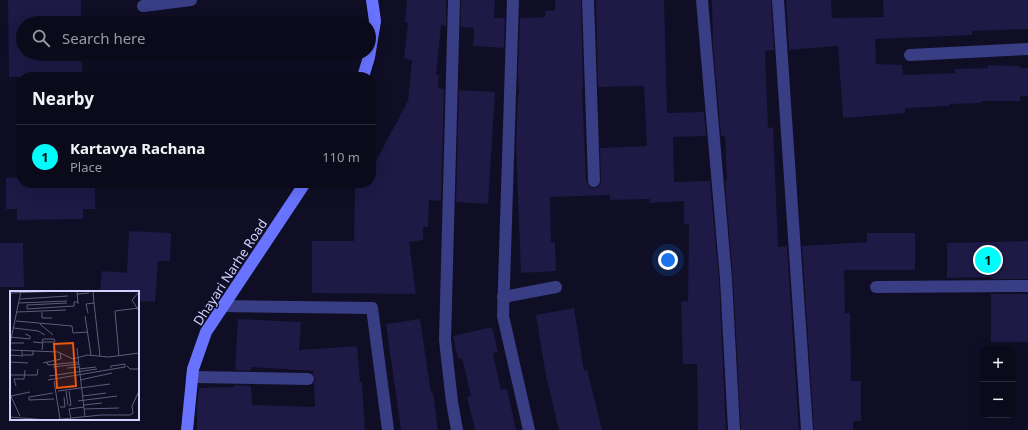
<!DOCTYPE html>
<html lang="en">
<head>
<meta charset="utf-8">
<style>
	:root { --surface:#0b0a1b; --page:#141324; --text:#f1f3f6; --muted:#9a9aa3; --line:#2b2b3a; --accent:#00fcfb }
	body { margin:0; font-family:"Noto Sans",sans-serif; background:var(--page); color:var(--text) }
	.controls { position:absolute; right:12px; bottom:12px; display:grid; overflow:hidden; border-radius:8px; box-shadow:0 4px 16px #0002 }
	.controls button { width:36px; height:36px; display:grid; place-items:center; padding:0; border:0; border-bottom:1px solid var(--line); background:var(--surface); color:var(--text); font:20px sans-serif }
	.you { position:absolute; left:668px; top:260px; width:14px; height:14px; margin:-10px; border:3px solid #fff; border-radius:50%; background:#1a73e8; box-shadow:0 0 0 6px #1a73e833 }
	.badge { display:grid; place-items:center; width:26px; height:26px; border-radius:50%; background:var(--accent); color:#111; font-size:13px; font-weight:700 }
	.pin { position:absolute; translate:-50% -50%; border:2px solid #fff; box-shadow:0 1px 4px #0006 }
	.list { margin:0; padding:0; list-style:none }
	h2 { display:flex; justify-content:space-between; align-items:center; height:52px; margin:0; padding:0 16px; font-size:17px }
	h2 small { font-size:13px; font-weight:400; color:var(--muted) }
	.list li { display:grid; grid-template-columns:26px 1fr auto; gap:12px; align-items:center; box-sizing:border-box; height:64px; padding:0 16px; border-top:1px solid var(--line) }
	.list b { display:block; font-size:15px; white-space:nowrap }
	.list p { margin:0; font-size:13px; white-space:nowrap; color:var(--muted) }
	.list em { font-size:13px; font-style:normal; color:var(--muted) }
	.icon { flex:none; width:22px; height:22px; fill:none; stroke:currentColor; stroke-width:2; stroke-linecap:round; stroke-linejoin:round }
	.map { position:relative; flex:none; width:1028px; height:430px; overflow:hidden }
	.search { position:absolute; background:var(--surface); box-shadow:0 4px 16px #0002; left:16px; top:16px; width:360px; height:44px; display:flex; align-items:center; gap:10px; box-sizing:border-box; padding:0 14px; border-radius:22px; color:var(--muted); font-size:15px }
	.panel { position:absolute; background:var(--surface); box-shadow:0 4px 16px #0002; left:16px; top:72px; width:360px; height:116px; border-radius:16px }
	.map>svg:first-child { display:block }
	.building { fill:#1e1945 }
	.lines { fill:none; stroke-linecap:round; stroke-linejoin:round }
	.street { stroke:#383d84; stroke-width:12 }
	.secondary { stroke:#6874ff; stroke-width:12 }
	.labels { text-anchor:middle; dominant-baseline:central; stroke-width:3; stroke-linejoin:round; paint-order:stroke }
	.street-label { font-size:13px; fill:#d1d1ff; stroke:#0f0e24 }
	.inset-road { fill:none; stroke:#5d5c7c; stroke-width:1 }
	.view { fill:#e8590c; fill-opacity:0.15; stroke:#e8590c; stroke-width:2 }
	.inset-edge { fill:none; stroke:#d1d1ff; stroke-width:2 }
</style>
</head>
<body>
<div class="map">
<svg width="1028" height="430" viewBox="0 0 1028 430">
	<rect width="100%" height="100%" fill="#0f0e24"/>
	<g class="building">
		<path d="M 8,0 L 81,0 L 81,23 L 23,23 L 23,53 L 38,53 L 38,61 L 82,61 L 82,77 L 9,77 Z"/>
		<path d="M 407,0 L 446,0 L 446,26 L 441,25 L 436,75 L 439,75 L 438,88 L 444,89 L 441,201 L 429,200 L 428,227 L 423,227 L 423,240 L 409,242 L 416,294 L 312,293 L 312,241 L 354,241 L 355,188 L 362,188 L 362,183 L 371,183 L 372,163 L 375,163 L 408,101 L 412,60 L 404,59 L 408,23 L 405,22 Z"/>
		<path d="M 461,0 L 495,0 L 494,18 L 505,18 L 504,48 L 473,46 L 474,28 L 461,27 Z"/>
		<path d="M 555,0 L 581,0 L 583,88 L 583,89 L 582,89 L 586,181 L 588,185 L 590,187 L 594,188 L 598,187 L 600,185 L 601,181 L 600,148 L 647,146 L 644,86 L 598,87 L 596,0 L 664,0 L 667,113 L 704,112 L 706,136 L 673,137 L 674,182 L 710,181 L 719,280 L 726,430 L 698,430 L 697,364 L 683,364 L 681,302 L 688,301 L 689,224 L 684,224 L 684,201 L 650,203 L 650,199 L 610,200 L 610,195 L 550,197 L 551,242 L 555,242 L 556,271 L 521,273 L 516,145 L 518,94 L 519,94 L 518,72 L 520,18 L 545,17 L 545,11 L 555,10 Z"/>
		<path d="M 712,0 L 771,0 L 774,50 L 765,51 L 768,128 L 773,127 L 778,247 L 787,246 L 799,430 L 741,430 L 733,279 L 725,181 L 727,181 L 725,136 L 721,136 L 713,46 Z"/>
		<path d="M 786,0 L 831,0 L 832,18 L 884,17 L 883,0 L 1028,0 L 1028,29 L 972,31 L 972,35 L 875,39 L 876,64 L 902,65 L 903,75 L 955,73 L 955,69 L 988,68 L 988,65 L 1020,66 L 1020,68 L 1028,68 L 1028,96 L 1020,96 L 1020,101 L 981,101 L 982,103 L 949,104 L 949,106 L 905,108 L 905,113 L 843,118 L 838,46 L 789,50 Z"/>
		<path d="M 459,90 L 495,92 L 488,204 L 456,202 Z"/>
		<path d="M 21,177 L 21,183 L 95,183 L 95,209 L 83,209 L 83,219 L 17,220 L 17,209 L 6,209 L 6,178 Z"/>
		<path d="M 129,231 L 171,233 L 170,261 L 158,261 L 155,302 L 138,301 L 138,292 L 100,292 L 102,271 L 127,273 Z"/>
		<path d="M 867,233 L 915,233 L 915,270 L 844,270 L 845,313 L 850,313 L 851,381 L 861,381 L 861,421 L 853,421 L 853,430 L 814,430 L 802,246 L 867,242 Z"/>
		<path d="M 1028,241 L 1028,279 L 991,279 L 991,277 L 947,278 L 947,243 Z"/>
		<path d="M 0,243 L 23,243 L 24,287 L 0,287 Z"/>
		<rect x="991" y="294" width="37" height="48"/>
		<path d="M 574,308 L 584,371 L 587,370 L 602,430 L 559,430 L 546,376 L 536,315 Z"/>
		<path d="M 238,319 L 301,322 L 299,350 L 357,346 L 360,382 L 362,382 L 365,430 L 197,430 L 197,409 L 199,388 L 234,387 L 234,385 L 251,386 L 252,405 L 315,407 L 314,383 L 315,379 L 313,374 L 313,371 L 251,367 L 251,371 L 235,370 Z"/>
		<path d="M 420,319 L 431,393 L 433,393 L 438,430 L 401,430 L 386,324 Z"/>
		<path d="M 492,327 L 498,352 L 493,353 L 501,390 L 507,389 L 516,430 L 475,430 L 467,397 L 471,396 L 462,358 L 458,359 L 453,336 Z"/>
	</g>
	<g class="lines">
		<g class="street">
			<path d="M 454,0 L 445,340 L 452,402 L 457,430"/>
			<path d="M 513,0 L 503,316 L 529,430"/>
			<path d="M 588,0 L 594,181"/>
			<path d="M 702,0 L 726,279 L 734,430"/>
			<path d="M 778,0 L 807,430"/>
			<path d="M 143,6 L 191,0"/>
			<path d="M 910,55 L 1028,49"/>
			<path d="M 876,287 L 1028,286"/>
			<path d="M 503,297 L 556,287"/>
			<path d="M 223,306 L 372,308 L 388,430"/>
			<path d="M 192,377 L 308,379"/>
		</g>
		<g class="secondary">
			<path d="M 363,77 L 369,57 L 375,21 L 372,0"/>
			<path d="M 187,430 L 193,369 L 206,332 L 305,183"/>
		</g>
	</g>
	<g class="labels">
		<g class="street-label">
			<text transform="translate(230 272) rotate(-57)">Dhayari Narhe Road</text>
		</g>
	</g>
	<g transform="translate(10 291)">
		<rect width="129" height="129" fill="#0f0e24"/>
		<path class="inset-road" d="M 67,0 L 68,13M 129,1 L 122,9 L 129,20M 0,2 L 53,0M 67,3 L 79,2M 10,8 L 58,5M 9,12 L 57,10M 57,12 L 17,14 L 17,18 L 64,15 L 64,11 L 68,11M 84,12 L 90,65M 7,21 L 56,19M 32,21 L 32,27 L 42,27M 78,22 L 76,13 L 84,12 L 83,0M 75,25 L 81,64M 6,30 L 62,35 L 63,42 L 78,41M 30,33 L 43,44M 4,37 L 28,40 L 35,44M 0,46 L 20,48 L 20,45 L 15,43M 33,48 L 44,48 L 45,51 L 32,51 ZM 23,51 L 33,52 L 32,59M 0,52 L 14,52M 0,53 L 11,0M 67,57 L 75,126M 0,59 L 48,61 L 63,68 L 77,64 L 99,66 L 129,62M 12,59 L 12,64 L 23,64 L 23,59M 0,64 L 13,65M 109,65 L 105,20 L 129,17M 0,71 L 18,72M 37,71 L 38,74 L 69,71M 33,72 L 51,68 L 50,62M 117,75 L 120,78 L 129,78M 43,76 L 69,73M 57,77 L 69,76M 101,77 L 101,75 L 115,73 L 115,76M 69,78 L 86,76M 0,84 L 27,84 L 28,78M 39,85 L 87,78M 38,89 L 115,76M 70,89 L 102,82M 44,90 L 50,128M 6,95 L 4,88 L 14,88 L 15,79M 48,100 L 100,93M 56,100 L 58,114M 43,102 L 19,106 L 19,109 L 44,108M 0,103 L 10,125M 1,105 L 20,101M 73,105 L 96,102M 68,110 L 107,105M 74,114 L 92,112M 59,115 L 61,114 L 59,100M 50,116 L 55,116 L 54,106M 74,118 L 109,117M 0,126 L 37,129M 61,128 L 59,118 L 74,116M 43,129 L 91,124 L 120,124 L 123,122 L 122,115 L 129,100"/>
		<path class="view" d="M 63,52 L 66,95 L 47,97 L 44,53 Z"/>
		<rect width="129" height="129" class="inset-edge"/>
	</g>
</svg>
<div class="controls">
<button>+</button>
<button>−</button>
</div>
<div class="you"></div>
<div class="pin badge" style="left:988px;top:260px">1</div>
<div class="search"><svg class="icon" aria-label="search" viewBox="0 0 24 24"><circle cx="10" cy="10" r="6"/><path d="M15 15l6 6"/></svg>Search here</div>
<section class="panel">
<h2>Nearby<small></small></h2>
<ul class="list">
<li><span class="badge">1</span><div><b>Kartavya Rachana</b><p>Place</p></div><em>110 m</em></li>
</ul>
</section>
</div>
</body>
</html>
